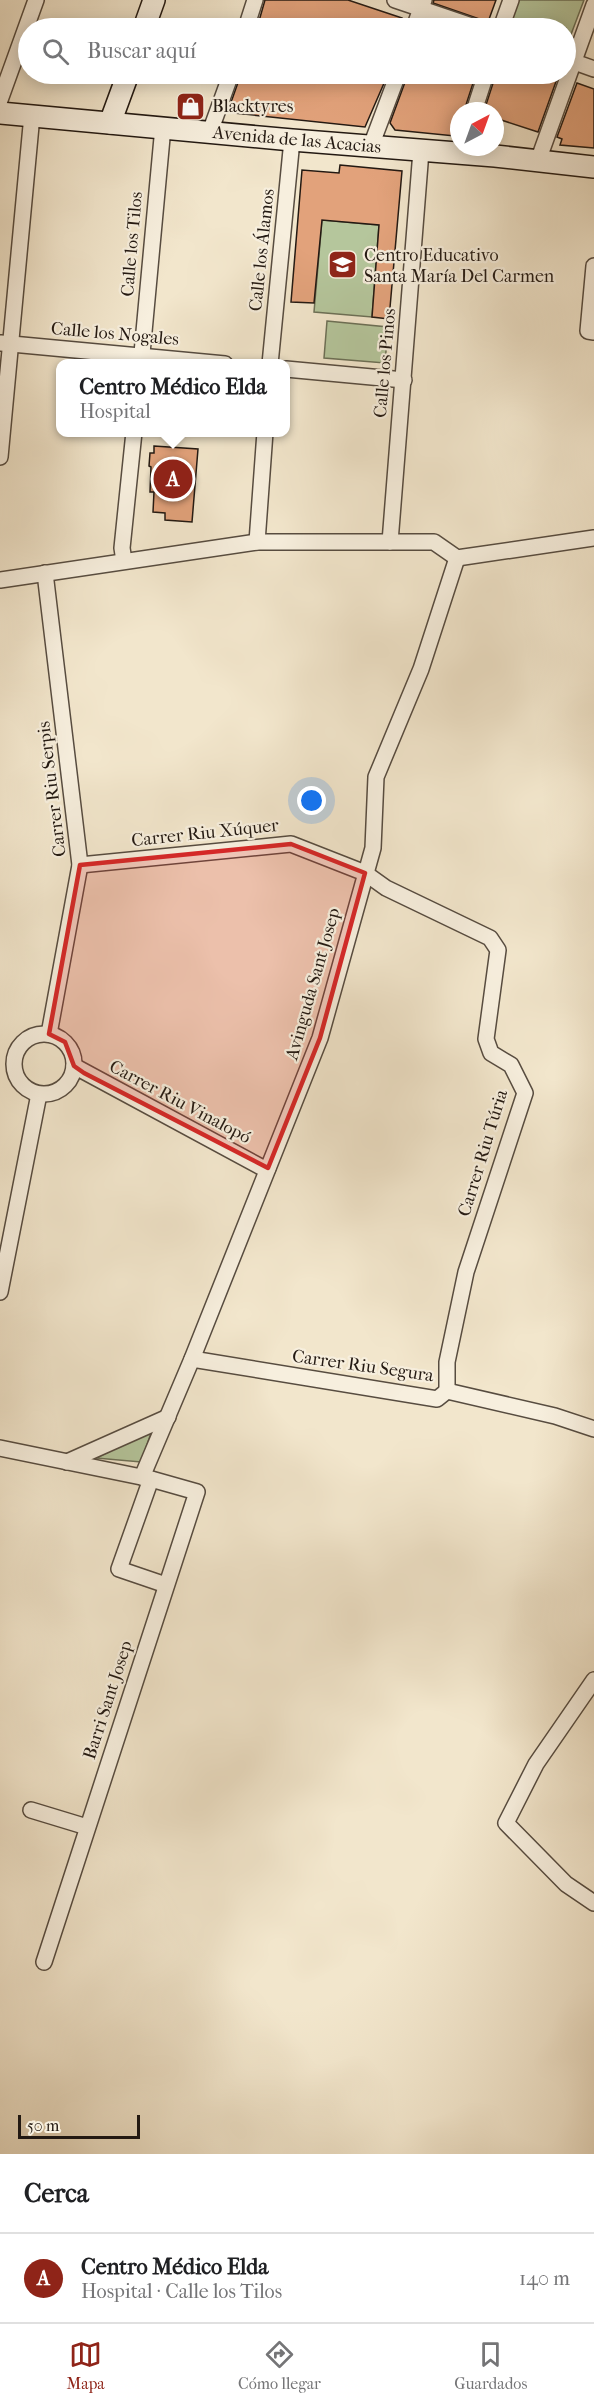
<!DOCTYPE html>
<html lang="es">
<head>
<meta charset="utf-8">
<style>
	:root { --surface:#fff; --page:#f6f6f6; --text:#202124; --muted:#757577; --line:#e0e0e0; --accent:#8f2418 }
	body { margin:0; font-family:"IM FELL French Canon",serif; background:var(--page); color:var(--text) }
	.compass { position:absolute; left:450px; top:102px; width:54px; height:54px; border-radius:50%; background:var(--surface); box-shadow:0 3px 15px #0003; rotate:41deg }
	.scale { position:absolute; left:18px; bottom:15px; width:122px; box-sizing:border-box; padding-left:6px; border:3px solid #231912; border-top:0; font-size:16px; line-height:21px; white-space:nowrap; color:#231912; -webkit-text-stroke:4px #f7efde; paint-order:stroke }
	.you { position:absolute; left:312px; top:801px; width:21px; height:21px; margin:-15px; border:4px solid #fff; border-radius:50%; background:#1a73e8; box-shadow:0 0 0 9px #1a73e833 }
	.badge { display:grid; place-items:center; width:39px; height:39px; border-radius:50%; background:var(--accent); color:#fff; font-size:20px; font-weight:700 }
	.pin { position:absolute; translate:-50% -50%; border:3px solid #fff; box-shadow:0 2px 6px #0006 }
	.popup { position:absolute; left:56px; top:359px; width:234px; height:78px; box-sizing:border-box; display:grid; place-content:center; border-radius:12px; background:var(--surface); filter:drop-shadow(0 2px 4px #0005); font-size:20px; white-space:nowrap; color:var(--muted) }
	.popup b { font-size:22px; color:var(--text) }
	.popup::after { content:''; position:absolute; left:50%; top:100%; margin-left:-12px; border:12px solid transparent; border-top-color:var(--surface) }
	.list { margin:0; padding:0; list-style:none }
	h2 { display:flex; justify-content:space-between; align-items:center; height:78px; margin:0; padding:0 24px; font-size:26px }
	h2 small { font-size:20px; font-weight:400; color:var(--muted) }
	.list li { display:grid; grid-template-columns:39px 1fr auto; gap:18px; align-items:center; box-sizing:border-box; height:90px; padding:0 24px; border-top:2px solid var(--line) }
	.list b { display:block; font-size:22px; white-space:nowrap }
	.list p { margin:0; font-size:20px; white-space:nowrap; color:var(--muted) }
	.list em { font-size:20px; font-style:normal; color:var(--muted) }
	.icon { flex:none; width:33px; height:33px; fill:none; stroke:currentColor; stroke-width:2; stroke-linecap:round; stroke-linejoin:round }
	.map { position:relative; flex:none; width:594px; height:2154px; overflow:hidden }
	.search { position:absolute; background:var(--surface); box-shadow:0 3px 15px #0003; left:18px; right:18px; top:18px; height:66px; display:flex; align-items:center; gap:15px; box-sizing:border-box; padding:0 21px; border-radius:33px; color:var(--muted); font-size:22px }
	.sheet { height:168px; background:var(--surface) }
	nav { display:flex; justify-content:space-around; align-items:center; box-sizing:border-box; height:84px; border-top:2px solid var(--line); background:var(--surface); font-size:16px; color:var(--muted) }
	nav a { display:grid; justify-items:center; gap:3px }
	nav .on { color:var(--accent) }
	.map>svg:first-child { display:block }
	.green { fill:#b5c69c; stroke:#6c7057; stroke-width:1.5 }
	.building { fill:#e2a27b; stroke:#231912; stroke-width:1.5 }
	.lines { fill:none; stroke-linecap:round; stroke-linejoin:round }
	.street-casing { stroke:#574c40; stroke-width:18 }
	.secondary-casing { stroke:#231912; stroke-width:24 }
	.street { stroke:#f7efde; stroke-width:15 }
	.secondary { stroke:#f7efde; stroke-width:21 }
	.marked { fill:#d62828; fill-opacity:0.2; stroke:#d62828; stroke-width:4.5; stroke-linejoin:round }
	.labels { text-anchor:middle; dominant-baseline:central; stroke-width:4.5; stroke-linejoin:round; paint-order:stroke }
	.poi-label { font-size:18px; fill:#231912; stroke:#f7efde; text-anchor:start }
	.street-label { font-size:18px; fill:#231912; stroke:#f7efde }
</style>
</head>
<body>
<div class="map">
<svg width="594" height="2154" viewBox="0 0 594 2154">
	<rect width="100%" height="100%" fill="#f2e6cc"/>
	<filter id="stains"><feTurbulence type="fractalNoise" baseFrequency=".00333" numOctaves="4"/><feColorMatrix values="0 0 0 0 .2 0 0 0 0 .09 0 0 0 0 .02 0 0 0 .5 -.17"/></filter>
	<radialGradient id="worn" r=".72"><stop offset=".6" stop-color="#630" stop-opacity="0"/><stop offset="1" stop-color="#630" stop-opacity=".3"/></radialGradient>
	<g class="green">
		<path d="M 518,0 L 584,0 L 567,45 L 566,28 L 521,28 L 508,24 Z"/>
		<path d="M 322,220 L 379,225 L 372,317 L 314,312 Z"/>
		<path d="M 327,321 L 388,327 L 385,363 L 324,358 Z"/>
		<path d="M 152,1430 L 141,1462 L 96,1458 Z"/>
	</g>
	<g class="building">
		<path d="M 265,0 L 348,0 L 402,18 L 398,28 L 257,28 Z"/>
		<path d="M 434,0 L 496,0 L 488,22 L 433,3 Z"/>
		<path d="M 241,74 L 302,74 L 329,79 L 330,74 L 388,74 L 365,127 L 234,113 L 229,108 Z"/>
		<path d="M 408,74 L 476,74 L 464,111 L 459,111 L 459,124 L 455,136 L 395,130 L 390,123 Z"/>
		<path d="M 496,74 L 552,74 L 558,76 L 538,132 L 495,118 L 495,111 L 484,111 Z"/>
		<path d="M 577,83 L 594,89 L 594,148 L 560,145 L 562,139 L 557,137 Z"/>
		<path d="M 340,165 L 402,171 L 389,319 L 372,317 L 379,225 L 322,220 L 314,303 L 291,302 L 302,170 L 339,173 Z"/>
		<path d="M 154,446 L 198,449 L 192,522 L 165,520 L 165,513 L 153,512 L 154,492 L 150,492 L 151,467 L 149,466 L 150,453 L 154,453 Z"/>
	</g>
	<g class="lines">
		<defs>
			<g id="street">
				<path d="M 395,0 L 478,28"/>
				<path d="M 246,28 L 255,0"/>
				<path d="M 414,28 L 424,0"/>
				<path d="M 501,28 L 511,0"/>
				<path d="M 566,59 L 594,69"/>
				<path d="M 0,100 L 36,0"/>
				<path d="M 474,111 L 486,74"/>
				<path d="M 210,132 L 231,74"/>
				<path d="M 371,146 L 398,74"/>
				<path d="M 538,161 L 594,5"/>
				<path d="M 594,266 L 588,331 L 594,332"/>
				<path d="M 1,343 L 225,364"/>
				<path d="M 141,364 L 163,127"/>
				<path d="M 270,364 L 292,140"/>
				<path d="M 286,369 L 404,380"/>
				<path d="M 0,457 L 32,115"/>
				<path d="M 257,542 L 265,432"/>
				<path d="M 390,542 L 421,151"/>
				<path d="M 124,561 L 122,548 L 134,432"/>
				<path d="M 45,573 L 80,865 L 49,1034"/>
				<path d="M 0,580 L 257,542 L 434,542 L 457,558 L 594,538"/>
				<path d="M 80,865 L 291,844 L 365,873 L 386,888 L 490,938 L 498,950 L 486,1039 L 491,1053 L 511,1065 L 525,1093 L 466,1272 L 447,1362 L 447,1391"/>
				<circle cx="44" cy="1064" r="30"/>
				<path d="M 74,1066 L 261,1167 L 268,1168"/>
				<path d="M 0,1292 L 39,1094"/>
				<path d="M 192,1359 L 437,1399 L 447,1391"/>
				<path d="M 447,1391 L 555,1416 L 594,1429"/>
				<path d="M 0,1448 L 151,1479 L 197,1492 L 44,1962"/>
				<path d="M 67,1462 L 168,1417"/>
				<path d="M 142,1477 L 192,1359 L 320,1038 L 373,848 L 376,777 L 421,669 L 457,558"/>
				<path d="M 151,1479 L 119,1569 L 166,1585"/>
				<path d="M 594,1680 L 536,1764 L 506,1823 L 566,1884 L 594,1903"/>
				<path d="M 31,1810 L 87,1827"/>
			</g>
			<g id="secondary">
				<path d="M 144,28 L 154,0"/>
				<path d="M 0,113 L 292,140 L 495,156 L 594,167"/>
				<path d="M 110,123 L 128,74"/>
			</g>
		</defs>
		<use href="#street" class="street-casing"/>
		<use href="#secondary" class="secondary-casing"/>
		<use href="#street" class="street"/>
		<use href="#secondary" class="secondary"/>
	</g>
	<path class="marked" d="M 291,844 L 365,873 L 320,1038 L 268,1168 L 84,1073 L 74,1066 L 65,1042 L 49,1034 L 80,865 Z"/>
	<defs>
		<symbol id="shop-square" viewBox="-11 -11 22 22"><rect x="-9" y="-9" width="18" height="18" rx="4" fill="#8f2418" stroke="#f7efde"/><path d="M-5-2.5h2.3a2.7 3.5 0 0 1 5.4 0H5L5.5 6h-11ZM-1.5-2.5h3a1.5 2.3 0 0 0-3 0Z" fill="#fff"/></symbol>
		<symbol id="school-square" viewBox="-11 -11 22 22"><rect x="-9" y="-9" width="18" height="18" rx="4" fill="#8f2418" stroke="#f7efde"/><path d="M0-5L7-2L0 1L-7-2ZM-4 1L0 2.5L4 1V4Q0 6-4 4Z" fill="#fff"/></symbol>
	</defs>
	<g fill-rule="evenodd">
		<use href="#shop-square" x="174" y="90" width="33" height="33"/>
		<use href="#school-square" x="326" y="248" width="33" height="33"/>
	</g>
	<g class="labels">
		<g class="poi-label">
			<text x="212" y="106">Blacktyres</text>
			<text x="364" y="255">Centro Educativo<tspan x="364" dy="21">Santa María Del Carmen</tspan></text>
		</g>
		<g class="street-label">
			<text transform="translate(297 140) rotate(5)">Avenida de las Acacias</text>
			<text transform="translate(132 244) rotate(-85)">Calle los Tilos</text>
			<text transform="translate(262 250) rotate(-84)">Calle los Álamos</text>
			<text transform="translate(115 334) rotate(5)">Calle los Nogales</text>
			<text transform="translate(385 363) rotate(-85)">Calle los Pinos</text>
			<text transform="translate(52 789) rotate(-97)">Carrer Riu Serpis</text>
			<text transform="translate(205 833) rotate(-6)">Carrer Riu Xúquer</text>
			<text transform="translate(313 984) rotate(-74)">Avinguda Sant Josep</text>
			<text transform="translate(180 1102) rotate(28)">Carrer Riu Vinalopó</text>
			<text transform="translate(483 1153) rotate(-73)">Carrer Riu Túria</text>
			<text transform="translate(363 1366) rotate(8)">Carrer Riu Segura</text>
			<text transform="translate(108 1700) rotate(-72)">Barri Sant Josep</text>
		</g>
	</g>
	<rect width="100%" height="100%" filter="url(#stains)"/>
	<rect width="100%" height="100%" fill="url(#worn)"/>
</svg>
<svg class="compass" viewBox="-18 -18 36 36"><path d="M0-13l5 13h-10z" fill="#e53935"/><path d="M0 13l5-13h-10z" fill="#757577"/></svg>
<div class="scale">50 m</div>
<div class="you"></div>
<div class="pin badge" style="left:173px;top:479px">A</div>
<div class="popup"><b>Centro Médico Elda</b>Hospital</div>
<div class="search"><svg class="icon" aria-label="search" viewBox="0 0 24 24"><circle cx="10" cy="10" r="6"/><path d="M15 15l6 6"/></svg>Buscar aquí</div>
</div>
<section class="sheet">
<h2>Cerca<small></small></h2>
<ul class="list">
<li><span class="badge">A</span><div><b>Centro Médico Elda</b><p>Hospital · Calle los Tilos</p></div><em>140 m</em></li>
</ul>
</section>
<nav>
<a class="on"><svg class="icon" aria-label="map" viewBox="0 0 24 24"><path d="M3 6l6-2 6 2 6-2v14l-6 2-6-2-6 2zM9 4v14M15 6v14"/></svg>Mapa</a>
<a><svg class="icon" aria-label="directions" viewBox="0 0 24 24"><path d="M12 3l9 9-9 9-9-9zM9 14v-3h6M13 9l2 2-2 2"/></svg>Cómo llegar</a>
<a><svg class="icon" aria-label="saved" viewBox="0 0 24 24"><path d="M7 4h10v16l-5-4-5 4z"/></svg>Guardados</a>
</nav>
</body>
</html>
